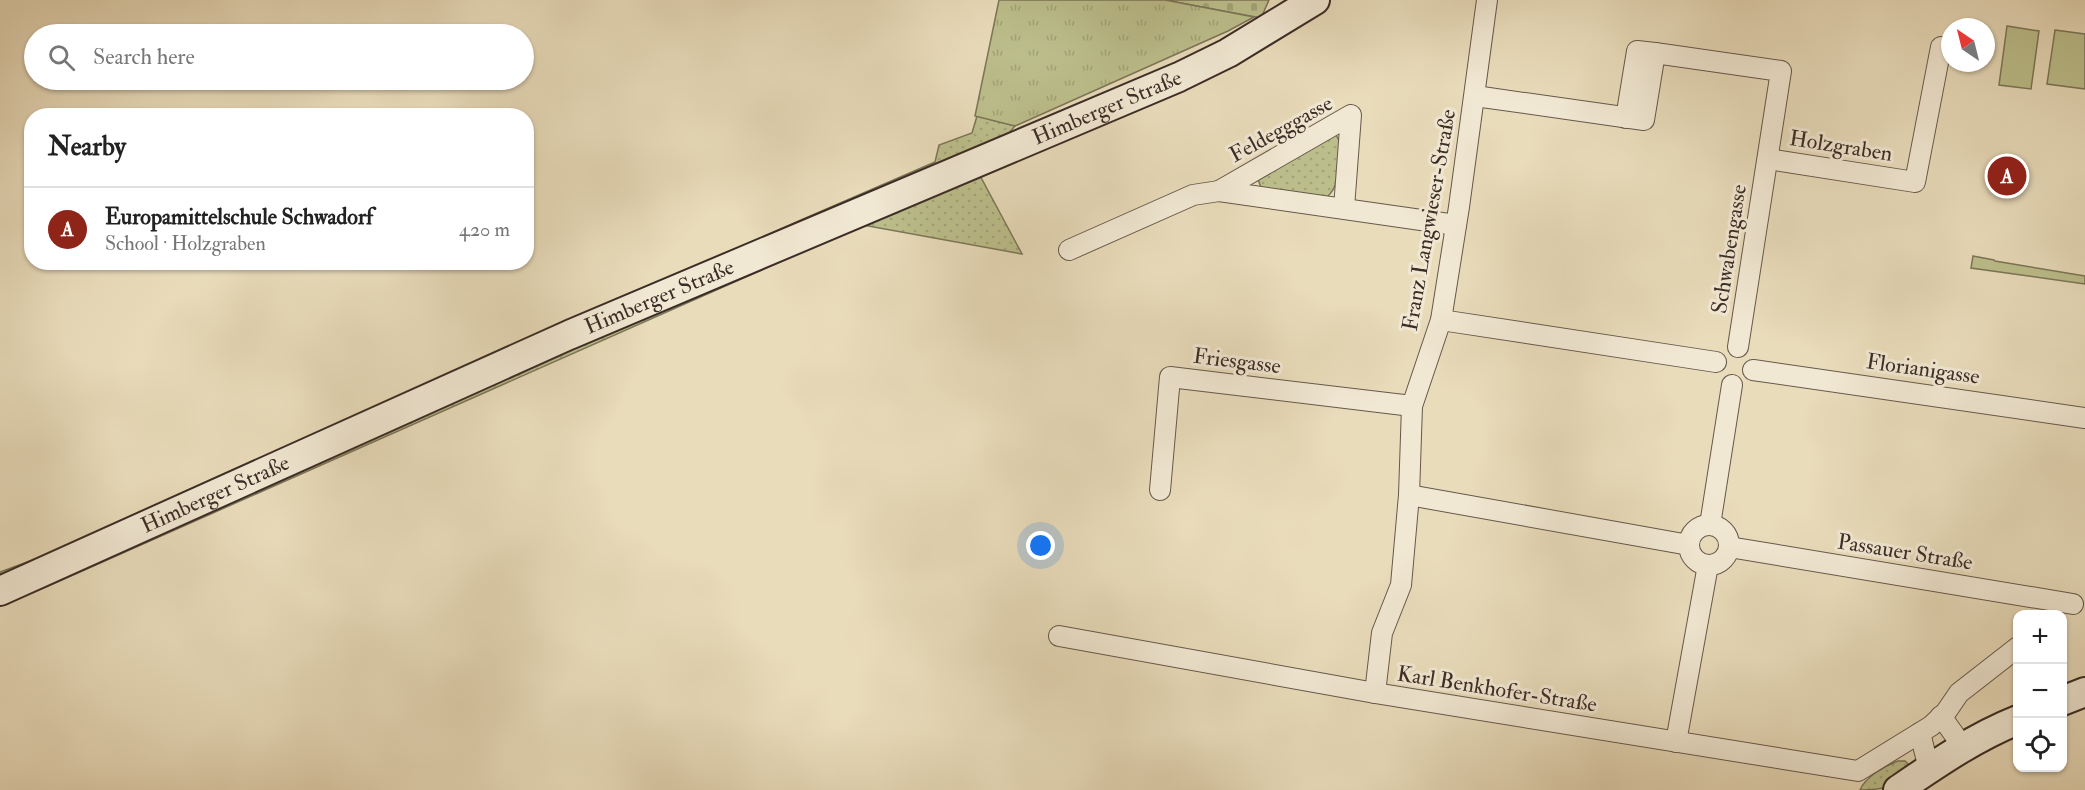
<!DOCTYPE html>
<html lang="en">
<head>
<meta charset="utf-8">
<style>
	:root { --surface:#fff; --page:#f6f6f6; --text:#222; --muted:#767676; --line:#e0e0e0; --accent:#8f2418 }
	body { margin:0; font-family:"IM FELL Double Pica",serif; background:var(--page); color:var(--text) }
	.controls { position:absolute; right:18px; bottom:18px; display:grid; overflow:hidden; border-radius:12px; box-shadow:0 2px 4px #0004 }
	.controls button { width:54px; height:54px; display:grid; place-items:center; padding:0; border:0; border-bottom:2px solid var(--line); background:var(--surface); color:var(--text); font:30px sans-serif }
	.compass { position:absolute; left:1941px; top:18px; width:54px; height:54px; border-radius:50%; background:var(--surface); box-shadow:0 2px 4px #0004; rotate:325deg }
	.you { position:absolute; left:1041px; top:546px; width:21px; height:21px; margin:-15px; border:4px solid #fff; border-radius:50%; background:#1a73e8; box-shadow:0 0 0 9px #1a73e833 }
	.badge { display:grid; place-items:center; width:39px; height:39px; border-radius:50%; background:var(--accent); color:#fff; font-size:20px; font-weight:700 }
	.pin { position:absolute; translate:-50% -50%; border:3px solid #fff; box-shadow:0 2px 6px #0006 }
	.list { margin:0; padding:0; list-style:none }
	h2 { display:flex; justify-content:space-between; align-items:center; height:78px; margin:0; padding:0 24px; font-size:26px }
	h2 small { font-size:20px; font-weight:400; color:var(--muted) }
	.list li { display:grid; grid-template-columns:39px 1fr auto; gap:18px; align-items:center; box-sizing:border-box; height:84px; padding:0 24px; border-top:2px solid var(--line) }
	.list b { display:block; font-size:22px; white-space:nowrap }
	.list p { margin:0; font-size:20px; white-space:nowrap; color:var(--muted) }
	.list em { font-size:20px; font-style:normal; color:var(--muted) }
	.icon { flex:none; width:33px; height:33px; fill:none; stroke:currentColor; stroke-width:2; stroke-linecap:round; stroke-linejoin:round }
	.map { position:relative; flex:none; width:2085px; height:790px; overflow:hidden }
	.search { position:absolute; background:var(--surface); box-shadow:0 2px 4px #0004; left:24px; top:24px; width:510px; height:66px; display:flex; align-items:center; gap:15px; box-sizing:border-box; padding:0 21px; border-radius:33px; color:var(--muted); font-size:22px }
	.panel { position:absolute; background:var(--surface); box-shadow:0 2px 4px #0004; left:24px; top:108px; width:510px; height:162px; border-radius:24px }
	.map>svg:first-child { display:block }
	.grass { fill:url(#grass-dots); stroke:#7c7659; stroke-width:1.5 }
	.cemetery { fill:url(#cemetery-stones); stroke:#7c7659; stroke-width:1.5 }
	.park { fill:url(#park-tufts); stroke:#7c7659; stroke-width:1.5 }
	.pitch { fill:#bcbf8c; stroke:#7c7659; stroke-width:1.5 }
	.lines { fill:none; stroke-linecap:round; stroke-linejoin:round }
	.minor-casing { stroke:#66584b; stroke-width:22 }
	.secondary-casing { stroke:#3b2c26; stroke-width:32 }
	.minor { stroke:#f1e8d3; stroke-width:20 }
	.secondary { stroke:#f1e8d3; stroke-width:28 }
	.labels { text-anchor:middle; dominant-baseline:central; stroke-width:6; stroke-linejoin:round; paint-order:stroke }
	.street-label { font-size:22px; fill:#3b2c26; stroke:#f1e8d3 }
</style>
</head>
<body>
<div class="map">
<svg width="2085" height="790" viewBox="0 0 2085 790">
	<defs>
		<pattern id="grass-dots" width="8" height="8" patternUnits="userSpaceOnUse" patternTransform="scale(1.5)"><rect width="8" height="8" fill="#bcbf8c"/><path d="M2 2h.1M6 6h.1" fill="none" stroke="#a2a479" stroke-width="1.8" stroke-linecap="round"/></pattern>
		<pattern id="cemetery-stones" width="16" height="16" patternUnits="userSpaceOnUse" patternTransform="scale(1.5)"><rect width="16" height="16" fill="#bcbf8c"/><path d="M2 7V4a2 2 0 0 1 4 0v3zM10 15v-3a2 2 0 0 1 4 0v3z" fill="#a2a479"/></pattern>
		<pattern id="park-tufts" width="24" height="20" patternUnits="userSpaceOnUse" patternTransform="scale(1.5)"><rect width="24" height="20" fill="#bcbf8c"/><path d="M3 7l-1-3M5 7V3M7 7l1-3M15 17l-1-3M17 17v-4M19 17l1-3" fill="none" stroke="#a2a479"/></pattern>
	</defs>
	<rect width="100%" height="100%" fill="#e9dcbb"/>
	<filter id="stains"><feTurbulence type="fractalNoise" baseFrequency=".00333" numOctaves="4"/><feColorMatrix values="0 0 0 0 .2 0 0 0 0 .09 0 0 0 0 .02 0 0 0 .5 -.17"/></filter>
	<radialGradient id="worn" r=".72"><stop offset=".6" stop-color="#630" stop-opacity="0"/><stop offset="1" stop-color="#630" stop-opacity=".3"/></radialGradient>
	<g class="grass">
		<path d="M 977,116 L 1015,126 L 977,170 L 1022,254 L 863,225 L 46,587 L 0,606 L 0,572 L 46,555 L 801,220 L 935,162 L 939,145 L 972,133 Z"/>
		<path d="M 1330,135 L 1336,135 L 1341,144 C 1339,161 1341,185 1327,197 L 1261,188 L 1258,179 Z"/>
		<path d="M 1898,761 L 1905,761 L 1909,765 L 1909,770 C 1894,788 1882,790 1860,790 C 1865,777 1885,766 1898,761 Z"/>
	</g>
	<path class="cemetery" d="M 1165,0 L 1269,0 L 1261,18 Z"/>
	<path class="park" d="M 999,0 L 1165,0 L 1254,17 L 1228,31 L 1015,126 L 975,116 Z"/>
	<g class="pitch">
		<path d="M 2007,26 L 2039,31 L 2031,89 L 1999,85 Z"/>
		<path d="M 2055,30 L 2085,34 L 2085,89 L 2047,84 Z"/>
		<path d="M 1973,256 L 1994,260 L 1995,261 L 2085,276 L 2085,284 L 1971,268 Z"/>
	</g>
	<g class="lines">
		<defs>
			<g id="minor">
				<path d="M 1475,96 L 1644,120 L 1655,53 L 1781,71 L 1738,347"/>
				<path d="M 1626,118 L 1637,51 L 1655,53"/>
				<path d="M 1768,159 L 1915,182 L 1941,47"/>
				<path d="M 1219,191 L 1351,115 L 1344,208"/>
				<path d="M 1069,250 L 1193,195 L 1219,191 L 1456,225"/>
				<path d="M 1441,320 L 1716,362"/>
				<path d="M 1753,370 L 2085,418"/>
				<path d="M 1160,490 L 1170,377 L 1412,406"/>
				<path d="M 1409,495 L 1689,545"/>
				<circle cx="1709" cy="545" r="20"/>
				<path d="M 1710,525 L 1732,385"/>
				<path d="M 1729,547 L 2073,604"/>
				<path d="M 1059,636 L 1375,693 L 1858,771 L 1931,726 L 1946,712 L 1959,693 L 2018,647"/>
				<path d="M 1375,693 L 1382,633 L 1401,585 L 1409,495 L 1412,406 L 1441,320 L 1459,207 L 1487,0"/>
				<path d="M 1941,716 L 1963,747"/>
				<path d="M 1920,733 L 1929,769"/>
				<path d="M 1676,742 L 1708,565"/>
			</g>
			<g id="secondary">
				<path id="s1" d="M 0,591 L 569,335 L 1179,77 L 1228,53 L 1315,0"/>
				<path d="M 2062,701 L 2085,692"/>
				<path d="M 1898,790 C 1936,764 1975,737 2018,720"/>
			</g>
		</defs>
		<use href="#minor" class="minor-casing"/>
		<use href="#secondary" class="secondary-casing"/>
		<use href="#minor" class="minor"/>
		<use href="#secondary" class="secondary"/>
	</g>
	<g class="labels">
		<g class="street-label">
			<text stroke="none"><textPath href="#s1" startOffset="1208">Himberger Straße</textPath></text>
			<text transform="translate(1281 129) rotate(-29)">Feldegggasse</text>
			<text transform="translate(1841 146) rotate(9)">Holzgraben</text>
			<text transform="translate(1429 220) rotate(-80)">Franz Langwieser-Straße</text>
			<text transform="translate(1729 249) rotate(-81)">Schwabengasse</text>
			<text stroke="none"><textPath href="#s1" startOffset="722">Himberger Straße</textPath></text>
			<text transform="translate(1237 361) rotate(7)">Friesgasse</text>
			<text transform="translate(1923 369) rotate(8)">Florianigasse</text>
			<text stroke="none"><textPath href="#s1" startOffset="236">Himberger Straße</textPath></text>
			<text transform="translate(1905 552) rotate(9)">Passauer Straße</text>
			<text transform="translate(1497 689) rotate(9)">Karl Benkhofer-Straße</text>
		</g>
	</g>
	<rect width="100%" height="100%" filter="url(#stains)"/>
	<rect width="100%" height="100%" fill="url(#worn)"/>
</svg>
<div class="controls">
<button>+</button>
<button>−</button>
<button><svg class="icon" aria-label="locate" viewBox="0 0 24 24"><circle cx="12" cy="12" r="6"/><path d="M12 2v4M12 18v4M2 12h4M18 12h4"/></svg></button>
</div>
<svg class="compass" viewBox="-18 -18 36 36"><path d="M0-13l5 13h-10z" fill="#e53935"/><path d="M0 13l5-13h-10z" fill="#767676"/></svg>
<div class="you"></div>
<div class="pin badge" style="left:2007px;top:176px">A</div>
<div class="search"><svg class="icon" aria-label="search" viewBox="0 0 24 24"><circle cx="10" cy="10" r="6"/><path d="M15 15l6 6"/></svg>Search here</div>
<section class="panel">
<h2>Nearby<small></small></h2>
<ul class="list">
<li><span class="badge">A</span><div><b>Europamittelschule Schwadorf</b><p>School · Holzgraben</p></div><em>420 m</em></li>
</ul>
</section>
</div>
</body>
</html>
